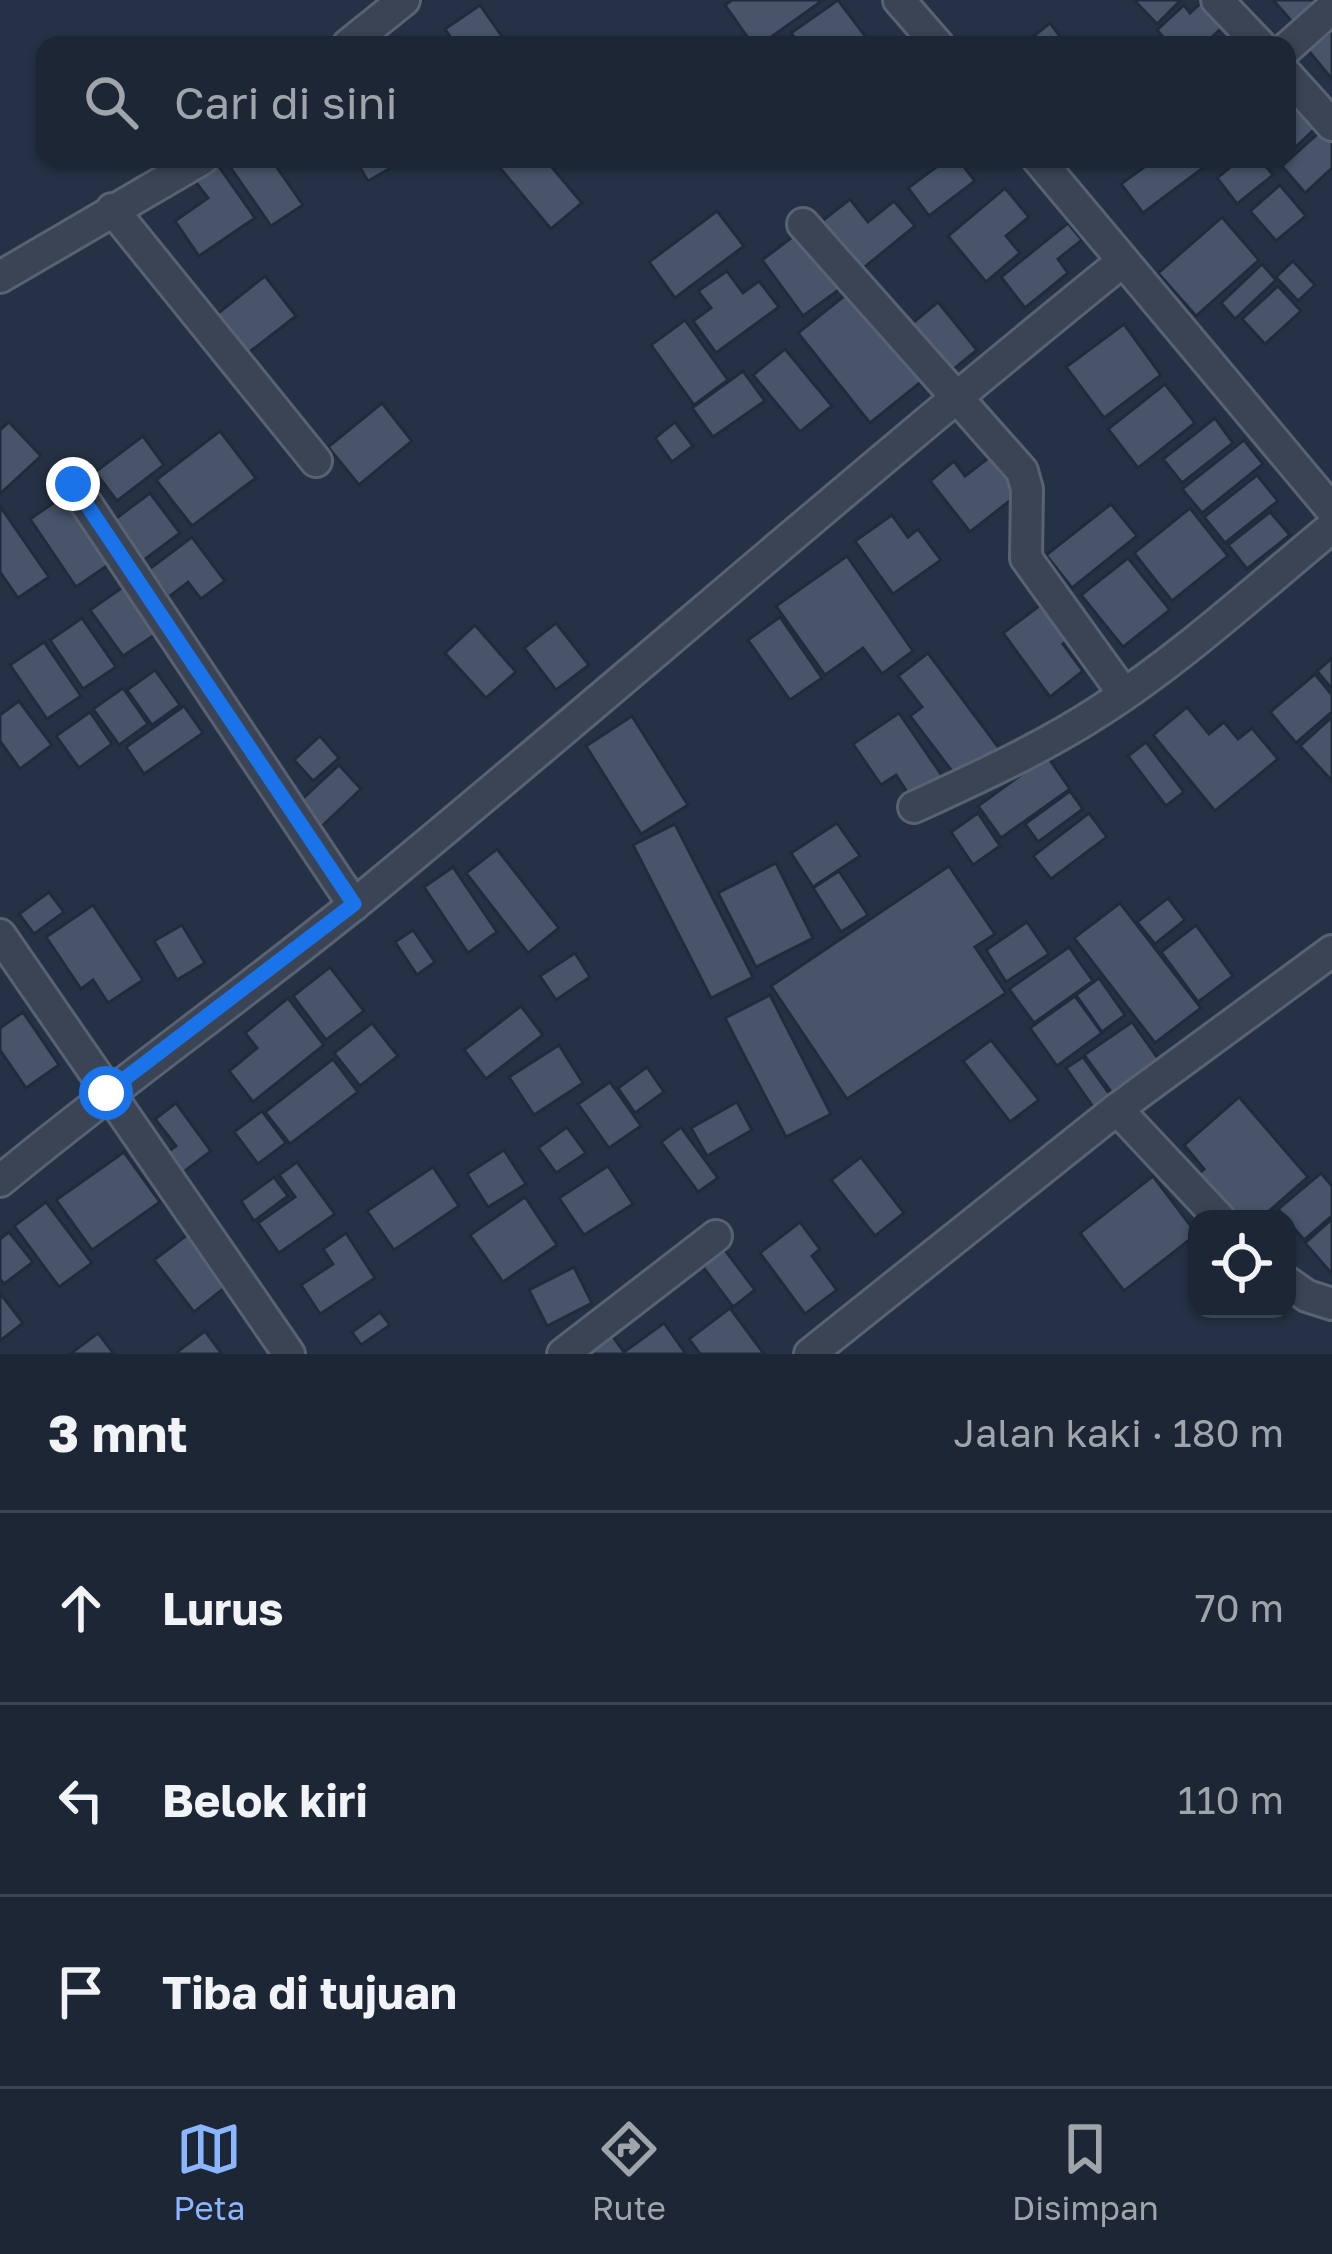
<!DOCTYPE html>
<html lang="id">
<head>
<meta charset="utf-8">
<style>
	:root { --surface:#1c2634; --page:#293240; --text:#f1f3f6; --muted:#a0a5ac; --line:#3a434f; --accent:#8bb6ff }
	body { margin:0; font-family:"Golos Text",sans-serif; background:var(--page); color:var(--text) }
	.controls { position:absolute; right:36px; bottom:36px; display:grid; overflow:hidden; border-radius:24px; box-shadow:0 3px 9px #0004 }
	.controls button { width:108px; height:108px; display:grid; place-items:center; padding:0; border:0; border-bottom:3px solid var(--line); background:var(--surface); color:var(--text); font:60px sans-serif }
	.stop { position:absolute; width:36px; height:36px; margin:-27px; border:9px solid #1a73e8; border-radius:50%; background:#fff }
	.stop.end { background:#1a73e8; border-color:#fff; box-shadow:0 3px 12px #0008 }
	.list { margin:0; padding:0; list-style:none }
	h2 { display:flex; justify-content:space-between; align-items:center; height:156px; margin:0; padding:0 48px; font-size:51px }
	h2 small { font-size:39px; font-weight:400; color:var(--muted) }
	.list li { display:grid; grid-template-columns:78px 1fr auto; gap:36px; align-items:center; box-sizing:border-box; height:192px; padding:0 48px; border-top:3px solid var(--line) }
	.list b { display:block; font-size:45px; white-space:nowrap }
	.list em { font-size:39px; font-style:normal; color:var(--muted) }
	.icon { flex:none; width:66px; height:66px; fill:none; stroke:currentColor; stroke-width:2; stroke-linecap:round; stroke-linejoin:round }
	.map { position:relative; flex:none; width:1332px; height:1354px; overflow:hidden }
	.search { position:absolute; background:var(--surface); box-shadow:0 3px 9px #0004; left:36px; right:36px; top:36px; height:132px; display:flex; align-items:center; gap:30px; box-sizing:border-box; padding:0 42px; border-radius:24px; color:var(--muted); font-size:45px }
	.sheet { height:732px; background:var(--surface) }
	nav { display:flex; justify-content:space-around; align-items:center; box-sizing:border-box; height:168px; border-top:3px solid var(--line); background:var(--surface); font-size:33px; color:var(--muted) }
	nav a { display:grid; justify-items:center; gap:6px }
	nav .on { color:var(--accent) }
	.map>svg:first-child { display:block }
	.building { fill:#475469; stroke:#212b3c; stroke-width:3 }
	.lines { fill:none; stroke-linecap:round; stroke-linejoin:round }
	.street-casing { stroke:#596272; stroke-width:36 }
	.street { stroke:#3a4454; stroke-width:30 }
	.route { stroke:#1a73e8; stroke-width:15 }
</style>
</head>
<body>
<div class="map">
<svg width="1332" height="1354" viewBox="0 0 1332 1354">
	<rect width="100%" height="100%" fill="#253245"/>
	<g class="building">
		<path d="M 732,0 L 823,0 L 760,45 L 753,45 L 725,5 Z"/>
		<path d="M 838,0 L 872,45 L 800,45 L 791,33 Z"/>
		<path d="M 1134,0 L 1181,0 L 1157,24 Z"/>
		<path d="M 1204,0 L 1227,23 L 1212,37 L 1218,43 L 1170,45 L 1157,30 L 1184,5 L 1190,13 Z"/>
		<path d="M 1273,0 L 1322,0 L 1294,24 Z"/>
		<path d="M 480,5 L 508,45 L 456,45 L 445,29 Z"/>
		<path d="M 1050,23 L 1066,44 L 1028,45 L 1026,42 Z"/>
		<path d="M 1331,31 L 1332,32 L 1332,79 L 1308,50 Z"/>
		<path d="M 1297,99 L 1320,124 L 1287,155 L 1287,108 Z"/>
		<path d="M 1323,129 L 1332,139 L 1332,168 L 1305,193 L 1282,166 Z"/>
		<path d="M 236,159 L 271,159 L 303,205 L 271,226 L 228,164 Z"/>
		<path d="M 355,159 L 402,159 L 403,161 L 368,181 Z"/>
		<path d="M 510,159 L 545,159 L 582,203 L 551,229 L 500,168 Z"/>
		<path d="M 947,159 L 958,159 L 975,181 L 929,216 L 908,188 Z"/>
		<path d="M 1155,159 L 1197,159 L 1203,168 L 1143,213 L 1121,184 Z"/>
		<path d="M 1240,159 L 1260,159 L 1273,175 L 1237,204 L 1217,178 Z"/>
		<path d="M 217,164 L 255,218 L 199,256 L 175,221 L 208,198 L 194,180 Z"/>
		<path d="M 1280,185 L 1306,216 L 1276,241 L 1250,211 Z"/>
		<path d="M 1005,188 L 1029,217 L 1006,236 L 1020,253 L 986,282 L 948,236 Z"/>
		<path d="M 850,199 L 868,222 L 894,201 L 915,226 L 861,270 L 822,221 Z"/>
		<path d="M 717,211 L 744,246 L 675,298 L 649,262 Z"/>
		<path d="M 1222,217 L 1259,260 L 1196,316 L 1158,273 Z"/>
		<path d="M 1068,223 L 1082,240 L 1058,259 L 1068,273 L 1025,308 L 1001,277 Z"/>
		<path d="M 799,232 L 840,289 L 803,316 L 762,260 Z"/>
		<path d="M 1293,261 L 1315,285 L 1298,301 L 1276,277 Z"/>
		<path d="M 1262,264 L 1276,280 L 1235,319 L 1221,303 Z"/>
		<path d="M 727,271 L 743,293 L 759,281 L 779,307 L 716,353 L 693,321 L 711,308 L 698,291 Z"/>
		<path d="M 265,276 L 296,316 L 247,354 L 217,314 Z"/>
		<path d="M 1278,286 L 1301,311 L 1265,344 L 1242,319 Z"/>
		<path d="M 854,288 L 926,378 L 870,423 L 798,333 Z"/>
		<path d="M 938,302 L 977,350 L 949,373 L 910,325 Z"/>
		<path d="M 685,320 L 728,380 L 694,405 L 651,345 Z"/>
		<path d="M 1124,324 L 1161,375 L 1104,418 L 1066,367 Z"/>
		<path d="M 785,349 L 832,406 L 800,432 L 753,375 Z"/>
		<path d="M 743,371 L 765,401 L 713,437 L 692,408 Z"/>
		<path d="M 1165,384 L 1195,423 L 1138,468 L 1108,429 Z"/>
		<path d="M 382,403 L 412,441 L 359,485 L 328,447 Z"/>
		<path d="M 1215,418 L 1233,443 L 1182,483 L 1163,459 Z"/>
		<path d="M 9,422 L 41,456 L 0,494 L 0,430 Z"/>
		<path d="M 675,422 L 693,446 L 672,462 L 655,438 Z"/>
		<path d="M 220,431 L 256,478 L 192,526 L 156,480 Z"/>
		<path d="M 143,436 L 164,465 L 117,501 L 95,472 Z"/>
		<path d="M 1244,440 L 1263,464 L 1202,513 L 1182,489 Z"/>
		<path d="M 996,452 L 1026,488 L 970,532 L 930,481 L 954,461 L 965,476 Z"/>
		<path d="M 1257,475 L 1278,501 L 1225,543 L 1204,517 Z"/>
		<path d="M 150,493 L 180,533 L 140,563 L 110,523 Z"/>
		<path d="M 65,495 L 111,563 L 76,587 L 30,519 Z"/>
		<path d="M 1111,504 L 1137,536 L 1072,588 L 1046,555 Z"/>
		<path d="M 0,506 L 49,577 L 18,598 L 0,572 Z"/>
		<path d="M 1190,508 L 1228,556 L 1172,601 L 1134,553 Z"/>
		<path d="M 1270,512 L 1290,535 L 1247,569 L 1228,545 Z"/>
		<path d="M 892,515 L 908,537 L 918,529 L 941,560 L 893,594 L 855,541 Z"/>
		<path d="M 192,537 L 225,581 L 201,599 L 188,582 L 169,597 L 148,570 Z"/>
		<path d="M 847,556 L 913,651 L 882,674 L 863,648 L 825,675 L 776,606 Z"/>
		<path d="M 1128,558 L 1170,610 L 1123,647 L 1081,595 Z"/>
		<path d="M 123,587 L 156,634 L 123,656 L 90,610 Z"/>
		<path d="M 1051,597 L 1077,633 L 1063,644 L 1083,671 L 1050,697 L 1003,633 Z"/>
		<path d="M 780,617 L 822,678 L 790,700 L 748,640 Z"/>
		<path d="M 82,618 L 116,667 L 83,689 L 50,640 Z"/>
		<path d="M 556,623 L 589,665 L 556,690 L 524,648 Z"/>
		<path d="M 475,625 L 516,672 L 486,698 L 445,653 Z"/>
		<path d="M 44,642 L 81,696 L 47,719 L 10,665 Z"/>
		<path d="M 928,653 L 1002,752 L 961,783 L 910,716 L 922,707 L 898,676 Z"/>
		<path d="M 1332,658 L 1332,689 L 1317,671 Z"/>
		<path d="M 155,670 L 180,705 L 152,725 L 127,690 Z"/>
		<path d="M 1315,674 L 1332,695 L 1332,712 L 1296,743 L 1270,712 Z"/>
		<path d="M 123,688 L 148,724 L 119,745 L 93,709 Z"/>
		<path d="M 19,701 L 52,745 L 20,769 L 0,741 L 0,715 Z"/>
		<path d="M 184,706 L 203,733 L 144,774 L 126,747 Z"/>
		<path d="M 1187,707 L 1209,734 L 1224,722 L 1238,739 L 1252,728 L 1278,759 L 1215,811 L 1153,735 Z"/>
		<path d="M 90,712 L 112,744 L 79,768 L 56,736 Z"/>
		<path d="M 899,713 L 943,777 L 911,798 L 896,775 L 881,785 L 853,744 Z"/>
		<path d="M 632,716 L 688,805 L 641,834 L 586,746 Z"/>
		<path d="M 1332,717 L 1332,781 L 1300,746 Z"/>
		<path d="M 320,736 L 339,758 L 313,781 L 294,760 Z"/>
		<path d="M 1146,742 L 1184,792 L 1166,806 L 1128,756 Z"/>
		<path d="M 1047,756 L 1070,789 L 1001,838 L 978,806 Z"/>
		<path d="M 339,765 L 361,789 L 320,828 L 297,804 Z"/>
		<path d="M 1070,791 L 1083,809 L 1038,842 L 1025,824 Z"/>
		<path d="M 978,813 L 1000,846 L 973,865 L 951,832 Z"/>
		<path d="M 1089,813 L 1107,837 L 1051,879 L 1033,856 Z"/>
		<path d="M 837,823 L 860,856 L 813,887 L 791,853 Z"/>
		<path d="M 675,824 L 753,977 L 711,998 L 633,845 Z"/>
		<path d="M 497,849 L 559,928 L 528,953 L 466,873 Z"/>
		<path d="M 776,863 L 813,938 L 756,967 L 718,893 Z"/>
		<path d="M 949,866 L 995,934 L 975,947 L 1006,993 L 847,1099 L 771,986 Z"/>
		<path d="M 453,867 L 497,932 L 468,953 L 424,887 Z"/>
		<path d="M 839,871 L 868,915 L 841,932 L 813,888 Z"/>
		<path d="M 49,892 L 64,912 L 34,934 L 19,914 Z"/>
		<path d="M 1168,898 L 1185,920 L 1155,944 L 1137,922 Z"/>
		<path d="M 1120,903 L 1201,1008 L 1155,1043 L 1074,938 Z"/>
		<path d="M 93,905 L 143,980 L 108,1003 L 93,980 L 81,989 L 46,937 Z"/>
		<path d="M 1027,922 L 1049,954 L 1006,982 L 986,950 Z"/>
		<path d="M 182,925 L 205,963 L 177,980 L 154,941 Z"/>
		<path d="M 1196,925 L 1233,976 L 1198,1002 L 1161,952 Z"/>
		<path d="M 413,930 L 435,962 L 417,975 L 395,942 Z"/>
		<path d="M 1069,947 L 1093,981 L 1034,1023 L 1009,989 Z"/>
		<path d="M 575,953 L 590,977 L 556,1000 L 540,976 Z"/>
		<path d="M 330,967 L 364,1011 L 326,1040 L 293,996 Z"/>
		<path d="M 1099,978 L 1125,1015 L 1102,1032 L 1076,995 Z"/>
		<path d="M 770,995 L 831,1114 L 786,1137 L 725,1018 Z"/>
		<path d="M 1075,996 L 1102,1033 L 1057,1066 L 1030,1028 Z"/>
		<path d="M 288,998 L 324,1045 L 253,1102 L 229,1071 L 257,1048 L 245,1033 Z"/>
		<path d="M 521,1006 L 543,1035 L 486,1079 L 464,1050 Z"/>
		<path d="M 23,1012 L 59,1065 L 26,1088 L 0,1050 L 0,1028 Z"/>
		<path d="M 1132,1022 L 1164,1067 L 1117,1100 L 1084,1055 Z"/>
		<path d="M 372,1023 L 398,1056 L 360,1086 L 334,1053 Z"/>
		<path d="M 991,1040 L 1039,1100 L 1010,1122 L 963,1061 Z"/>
		<path d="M 559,1045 L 583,1083 L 534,1115 L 509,1077 Z"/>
		<path d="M 1083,1057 L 1115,1102 L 1098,1114 L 1066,1068 Z"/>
		<path d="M 333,1059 L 358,1092 L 290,1144 L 265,1112 Z"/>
		<path d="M 647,1067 L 664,1092 L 635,1113 L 618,1088 Z"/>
		<path d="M 610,1082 L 641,1126 L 609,1148 L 578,1104 Z"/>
		<path d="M 1239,1097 L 1308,1177 L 1260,1219 L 1233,1219 L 1196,1176 L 1204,1169 L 1184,1145 Z"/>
		<path d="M 737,1102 L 752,1130 L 707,1156 L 691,1128 Z"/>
		<path d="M 176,1103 L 211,1151 L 181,1174 L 166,1153 L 176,1146 L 155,1119 Z"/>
		<path d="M 262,1111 L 286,1143 L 258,1164 L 234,1132 Z"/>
		<path d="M 567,1127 L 586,1153 L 556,1173 L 538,1148 Z"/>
		<path d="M 681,1127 L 718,1178 L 698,1192 L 661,1142 Z"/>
		<path d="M 504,1150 L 526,1184 L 488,1207 L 467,1174 Z"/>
		<path d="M 124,1152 L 160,1202 L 92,1250 L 56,1200 Z"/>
		<path d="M 861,1157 L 904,1213 L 875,1236 L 831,1180 Z"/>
		<path d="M 297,1162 L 335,1214 L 279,1253 L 258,1223 L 295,1197 L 279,1175 Z"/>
		<path d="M 608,1166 L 633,1204 L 584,1235 L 559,1198 Z"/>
		<path d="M 433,1167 L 459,1206 L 394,1250 L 367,1211 Z"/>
		<path d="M 1321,1173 L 1332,1186 L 1332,1216 L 1304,1240 L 1278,1209 Z"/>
		<path d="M 1153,1176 L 1197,1234 L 1124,1291 L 1080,1233 Z"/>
		<path d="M 274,1177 L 288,1196 L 254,1221 L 241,1201 Z"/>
		<path d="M 525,1197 L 557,1245 L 503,1282 L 470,1235 Z"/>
		<path d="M 46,1202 L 92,1263 L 59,1287 L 14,1226 Z"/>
		<path d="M 1332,1219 L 1332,1274 L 1305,1243 Z"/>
		<path d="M 800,1222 L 820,1249 L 812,1256 L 837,1290 L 805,1314 L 760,1253 Z"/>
		<path d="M 9,1232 L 33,1262 L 4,1284 L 0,1279 L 0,1239 Z"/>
		<path d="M 346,1233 L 375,1278 L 320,1314 L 301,1285 L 333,1264 L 323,1249 Z"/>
		<path d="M 187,1235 L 227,1286 L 194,1312 L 154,1260 Z"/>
		<path d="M 722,1246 L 755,1290 L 733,1307 L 700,1263 Z"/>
		<path d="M 574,1267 L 592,1303 L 547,1326 L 529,1290 Z"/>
		<path d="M 0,1293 L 23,1323 L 0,1341 Z"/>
		<path d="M 730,1308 L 764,1354 L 700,1354 L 689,1339 Z"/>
		<path d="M 380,1312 L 390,1325 L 361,1345 L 352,1332 Z"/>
		<path d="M 664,1323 L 686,1354 L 581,1354 L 606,1327 L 624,1352 Z"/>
		<path d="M 205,1331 L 222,1354 L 178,1354 L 177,1352 Z"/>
		<path d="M 98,1333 L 114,1354 L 70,1354 Z"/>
	</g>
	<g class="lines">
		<defs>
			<g id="street">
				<path d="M 899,0 L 938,45"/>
				<path d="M 1217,0 L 1260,45"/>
				<path d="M 348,45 L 404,0"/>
				<path d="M 1287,48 L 1332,8"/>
				<path d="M 1287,75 L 1332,125"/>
				<path d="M 1038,159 L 1332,510"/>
				<path d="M 112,209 L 316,461"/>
				<path d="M 803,224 L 1022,471 L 1027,489 L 1026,558 L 1124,694"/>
				<path d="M 0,277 L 202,159"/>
				<path d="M 73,484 L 354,905"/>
				<path d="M 914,807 C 977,778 1043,748 1101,710 C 1183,657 1257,589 1332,527"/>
				<path d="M 0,935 L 289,1354"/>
				<path d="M 1117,1109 L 1220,1219"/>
				<path d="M 0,1181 C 121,1081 250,990 372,890 C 624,682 869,466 1123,261"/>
				<path d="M 1287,1282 L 1307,1296 L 1332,1304"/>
				<path d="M 563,1354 L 716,1236"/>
				<path d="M 810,1354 L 1117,1109 L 1332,951"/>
			</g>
		</defs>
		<use href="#street" class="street-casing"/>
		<use href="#street" class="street"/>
	</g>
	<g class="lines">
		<path class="route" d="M 73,484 L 354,904 L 106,1093"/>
	</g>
</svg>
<div class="controls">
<button><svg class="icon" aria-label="locate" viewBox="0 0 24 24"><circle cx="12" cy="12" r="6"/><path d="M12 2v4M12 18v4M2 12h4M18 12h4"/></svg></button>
</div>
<div class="stop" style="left:106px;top:1093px"></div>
<div class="stop end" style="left:73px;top:484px"></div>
<div class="search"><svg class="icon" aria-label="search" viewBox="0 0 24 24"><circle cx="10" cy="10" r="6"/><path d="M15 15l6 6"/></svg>Cari di sini</div>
</div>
<section class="sheet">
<h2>3 mnt<small>Jalan kaki · 180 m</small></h2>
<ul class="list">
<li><svg class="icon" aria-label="ahead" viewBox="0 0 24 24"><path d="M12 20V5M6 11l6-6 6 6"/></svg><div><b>Lurus</b></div><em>70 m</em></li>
<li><svg class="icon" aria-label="left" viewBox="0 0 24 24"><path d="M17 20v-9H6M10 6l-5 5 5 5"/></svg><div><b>Belok kiri</b></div><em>110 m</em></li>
<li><svg class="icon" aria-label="arrive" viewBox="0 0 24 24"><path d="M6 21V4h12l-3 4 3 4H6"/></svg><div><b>Tiba di tujuan</b></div></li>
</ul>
</section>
<nav>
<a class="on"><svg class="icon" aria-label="map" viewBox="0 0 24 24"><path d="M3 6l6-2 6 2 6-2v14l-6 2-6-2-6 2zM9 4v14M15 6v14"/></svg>Peta</a>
<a><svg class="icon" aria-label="directions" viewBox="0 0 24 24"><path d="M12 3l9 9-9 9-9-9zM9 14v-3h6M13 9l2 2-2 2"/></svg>Rute</a>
<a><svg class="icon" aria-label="saved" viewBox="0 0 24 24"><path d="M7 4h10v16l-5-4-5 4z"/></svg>Disimpan</a>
</nav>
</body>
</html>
